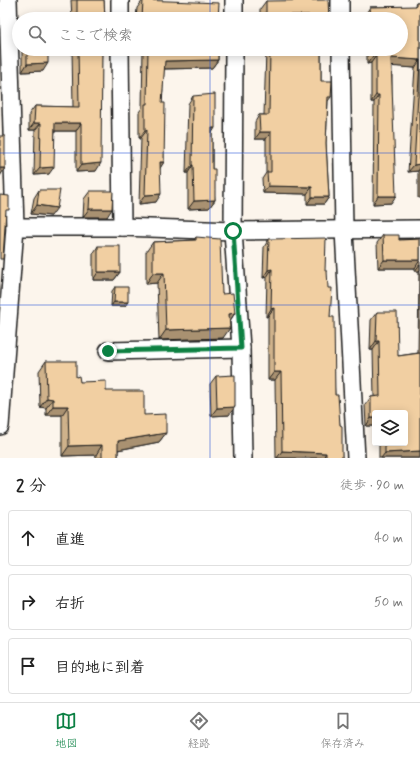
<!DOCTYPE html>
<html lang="ja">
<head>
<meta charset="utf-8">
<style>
	:root { --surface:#fff; --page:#f2f2f2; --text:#222; --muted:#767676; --line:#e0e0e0; --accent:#0b8043 }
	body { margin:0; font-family:Mynerve,"Klee One",sans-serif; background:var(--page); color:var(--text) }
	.controls { position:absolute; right:12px; bottom:12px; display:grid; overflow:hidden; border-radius:4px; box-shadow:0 2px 10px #0003 }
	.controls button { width:36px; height:36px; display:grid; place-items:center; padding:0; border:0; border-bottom:1px solid var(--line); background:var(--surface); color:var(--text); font:20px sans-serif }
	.stop { position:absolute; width:12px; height:12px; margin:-9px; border:3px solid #0b8043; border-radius:50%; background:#fff }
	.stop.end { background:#0b8043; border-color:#fff; box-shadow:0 1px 4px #0008 }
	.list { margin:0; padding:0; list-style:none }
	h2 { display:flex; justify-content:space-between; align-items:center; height:52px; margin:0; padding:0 16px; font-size:17px }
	h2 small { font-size:13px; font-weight:400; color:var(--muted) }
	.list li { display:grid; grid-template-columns:26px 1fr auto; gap:12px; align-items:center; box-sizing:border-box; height:56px; margin:0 8px 8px; padding:0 8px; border:1px solid var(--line); border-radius:4px }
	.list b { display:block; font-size:15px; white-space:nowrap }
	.list em { font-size:13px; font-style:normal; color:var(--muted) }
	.icon { flex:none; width:22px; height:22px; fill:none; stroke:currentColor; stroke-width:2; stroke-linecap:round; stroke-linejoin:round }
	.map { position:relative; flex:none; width:420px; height:458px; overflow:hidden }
	.search { position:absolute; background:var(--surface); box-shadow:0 2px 10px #0003; left:12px; right:12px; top:12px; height:44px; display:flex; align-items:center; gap:10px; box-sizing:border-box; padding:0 14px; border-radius:22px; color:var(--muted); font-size:15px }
	.sheet { height:244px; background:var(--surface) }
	nav { display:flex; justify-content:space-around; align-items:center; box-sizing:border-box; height:56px; border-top:1px solid var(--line); background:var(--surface); font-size:11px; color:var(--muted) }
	nav a { display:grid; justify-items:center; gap:2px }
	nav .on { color:var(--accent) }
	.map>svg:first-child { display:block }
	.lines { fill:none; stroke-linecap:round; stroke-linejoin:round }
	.minor-casing { stroke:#1c1c1c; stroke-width:20 }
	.minor { stroke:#fff; stroke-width:17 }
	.wall { fill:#cfb28b; stroke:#1c1c1c }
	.shaded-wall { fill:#a99171; stroke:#1c1c1c }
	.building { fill:#f1cfa2; stroke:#1c1c1c }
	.route { stroke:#0b8043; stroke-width:5 }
	.grid { fill:none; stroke:#1d4ed8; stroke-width:1; stroke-opacity:0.55 }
</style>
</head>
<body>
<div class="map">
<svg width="420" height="458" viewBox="0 0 420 458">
	<rect width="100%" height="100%" fill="#fcf5ec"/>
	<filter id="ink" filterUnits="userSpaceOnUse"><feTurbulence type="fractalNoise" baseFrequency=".025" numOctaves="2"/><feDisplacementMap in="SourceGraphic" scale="8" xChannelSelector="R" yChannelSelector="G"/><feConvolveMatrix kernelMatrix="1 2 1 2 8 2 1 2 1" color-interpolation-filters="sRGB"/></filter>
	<g filter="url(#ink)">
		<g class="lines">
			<defs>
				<g id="minor">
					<path d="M 120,0 L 120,19"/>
					<path d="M 340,0 L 340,19"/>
					<path d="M 234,19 L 234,0"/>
					<path d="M 120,49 L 122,227"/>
					<path d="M 234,49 L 233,231 L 241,348 L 243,458"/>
					<path d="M 341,49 L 344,230 L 356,458"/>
					<path d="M 15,227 L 122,227 L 233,231 L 420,229"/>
					<path d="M 108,351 L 241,348"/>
					<path d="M 0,426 L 15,227 L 8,0"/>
				</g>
			</defs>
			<use href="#minor" class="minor-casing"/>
			<use href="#minor" class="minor"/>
		</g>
		<g class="wall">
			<path d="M 71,0 L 104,0 L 105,19 L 72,19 Z"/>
			<path d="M 143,0 L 218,19 L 136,19 L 137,8 Z"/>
			<path d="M 266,1 L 329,19 L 260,19 L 260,9 Z"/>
			<path d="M 416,3 L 420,3 L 420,198 L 418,198 L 418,171 L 408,172 L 415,68 L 392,66 L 391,203 L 373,204 L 374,102 L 371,102 L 371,63 L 367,64 L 367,49 L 401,49 L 401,19 L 365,19 L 365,15 L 370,7 L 414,7 Z"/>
			<path d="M 22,49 L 48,49 L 43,71 L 22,72 Z"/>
			<path d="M 72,49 L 102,49 L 96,171 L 76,172 L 76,131 L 55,131 L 49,174 L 34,175 L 35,130 L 29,130 L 29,114 L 35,106 L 73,107 Z"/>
			<path d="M 143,49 L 218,49 L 218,60 L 212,68 L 164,69 L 162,103 L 164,162 L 160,167 L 156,202 L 139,204 L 141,138 L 139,138 L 139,112 L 142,108 Z"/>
			<path d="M 266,49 L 321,49 L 321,81 L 331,97 L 328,101 L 326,143 L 329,197 L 324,204 L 307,204 L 307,194 L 263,193 L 262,179 L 266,173 L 266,139 L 255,139 L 255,122 L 259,115 L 264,115 L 266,50 Z"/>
			<path d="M 193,96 L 212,133 L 212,169 L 215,200 L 209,208 L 188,209 L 188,173 L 186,173 L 188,104 Z"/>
			<path d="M 39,190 L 51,216 L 31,214 L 34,198 Z"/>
			<path d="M 90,191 L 107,217 L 83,217 L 84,199 Z"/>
			<path d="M 383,235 L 399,240 L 420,239 L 420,458 L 379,458 L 379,443 L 405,443 L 405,413 L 375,413 L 375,426 L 366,426 L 365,405 L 371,397 L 374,397 L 373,350 L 370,350 L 371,320 L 377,312 L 398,356 L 418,353 L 419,271 L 415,271 L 415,268 L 378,268 L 377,243 Z"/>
			<path d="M 196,237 L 222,294 L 235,313 L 230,321 L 223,338 L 159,340 L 157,283 L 146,284 L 146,252 L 153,242 L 194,240 Z"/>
			<path d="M 269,239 L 325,271 L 330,317 L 335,395 L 340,425 L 342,458 L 276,458 L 275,380 L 268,380 L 268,316 L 266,317 L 267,277 L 263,278 L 264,247 Z"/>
			<path d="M 98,246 L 120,272 L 114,280 L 93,280 L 93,254 Z"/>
			<path d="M 115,287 L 125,306 L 111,306 L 112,291 Z"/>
			<path d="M 46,361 L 76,377 L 80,382 L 106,391 L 144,415 L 166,433 L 159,442 L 118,450 L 118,458 L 96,458 L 96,455 L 62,456 L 62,415 L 46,415 L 46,408 L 40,407 L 39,371 Z"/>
			<path d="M 216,376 L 229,415 L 211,416 L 210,384 Z"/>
		</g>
		<g class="shaded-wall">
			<path d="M 280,15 L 309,15 L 306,19 L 277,19 Z"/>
			<path d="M 373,56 L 376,56 L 371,63 L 367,64 Z"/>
			<path d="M 391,58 L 420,60 L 415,68 L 386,66 Z"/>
			<path d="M 218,60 L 212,68 L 159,69 L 165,61 Z"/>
			<path d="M 48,63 L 43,71 L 22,72 L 27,64 Z"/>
			<path d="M 376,95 L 379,95 L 374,102 L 371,102 Z"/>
			<path d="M 34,123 L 41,123 L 35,130 L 29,130 Z"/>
			<path d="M 55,123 L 81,123 L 76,131 L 50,131 Z"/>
			<path d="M 212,128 L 215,128 L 210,136 Z"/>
			<path d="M 145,130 L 147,130 L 141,138 L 139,138 Z"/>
			<path d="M 260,132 L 271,132 L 266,139 L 255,139 Z"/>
			<path d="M 160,162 L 164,162 L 159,170 Z"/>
			<path d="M 101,163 L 96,171 L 76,172 L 81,165 Z"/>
			<path d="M 420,164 L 420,168 L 418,171 L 408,172 L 414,165 Z"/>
			<path d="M 192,165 L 193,165 L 188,173 L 186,173 Z"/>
			<path d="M 54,167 L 49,174 L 34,175 L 40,168 Z"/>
			<path d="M 0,168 L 5,168 L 0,176 Z"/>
			<path d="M 268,186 L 312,187 L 307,194 L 263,193 Z"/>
			<path d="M 161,194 L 156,202 L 139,204 L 145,195 Z"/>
			<path d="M 378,196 L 396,196 L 391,203 L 373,204 Z"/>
			<path d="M 312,197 L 329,197 L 324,204 L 307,204 Z"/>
			<path d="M 215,200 L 209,208 L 188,209 L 194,201 Z"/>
			<path d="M 37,205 L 57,208 L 51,216 L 31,214 Z"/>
			<path d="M 89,209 L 112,209 L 107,217 L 83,217 Z"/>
			<path d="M 384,260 L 420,260 L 415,268 L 378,268 Z"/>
			<path d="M 420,264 L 420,270 L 419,271 L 415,271 Z"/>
			<path d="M 272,269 L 267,277 L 263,278 L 268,270 Z"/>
			<path d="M 98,272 L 120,272 L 114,280 L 93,280 Z"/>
			<path d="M 153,273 L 164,273 L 157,283 L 146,284 Z"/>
			<path d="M 114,302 L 128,302 L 125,306 L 111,306 Z"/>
			<path d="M 274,308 L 268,316 L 266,317 L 271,309 Z"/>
			<path d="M 235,313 L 228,323 L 229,314 Z"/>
			<path d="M 230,328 L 223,338 L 159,340 L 166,330 Z"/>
			<path d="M 376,341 L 379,341 L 373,350 L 370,350 Z"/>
			<path d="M 274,372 L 281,372 L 275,380 L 268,380 Z"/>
			<path d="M 47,398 L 53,399 L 46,408 L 40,407 Z"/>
			<path d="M 53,406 L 68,406 L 62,415 L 46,415 Z"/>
			<path d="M 235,407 L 229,415 L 211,416 L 217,408 Z"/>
			<path d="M 371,418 L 375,418 L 375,426 L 366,426 Z"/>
			<path d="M 166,433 L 159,442 L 112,451 L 118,441 Z"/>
			<path d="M 102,445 L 96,455 L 62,456 L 69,446 Z"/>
			<path d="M 282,451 L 326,453 L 323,458 L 277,458 Z"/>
			<path d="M 420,451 L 420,458 L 381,458 L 385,453 Z"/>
		</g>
		<g class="building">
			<path d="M 77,0 L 104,0 L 105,19 L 77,19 Z"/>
			<path d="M 143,0 L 219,3 L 218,19 L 142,19 Z"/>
			<path d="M 328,0 L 329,19 L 309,19 L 309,15 L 280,15 L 280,19 L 266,19 L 266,1 Z"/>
			<path d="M 416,3 L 420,3 L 420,164 L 414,165 L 420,60 L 391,58 L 396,196 L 378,196 L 379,95 L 376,95 L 376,56 L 373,56 L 372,49 L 401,49 L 401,19 L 371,19 L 370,7 L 416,6 Z"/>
			<path d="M 27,49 L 48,49 L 48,63 L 27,64 Z"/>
			<path d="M 78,49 L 102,49 L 101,163 L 81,165 L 81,123 L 55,123 L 54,167 L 40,168 L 41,123 L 34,123 L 35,106 L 79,107 Z"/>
			<path d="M 148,49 L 218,49 L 218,60 L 165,61 L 162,103 L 165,103 L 164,162 L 160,162 L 161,194 L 145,195 L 147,130 L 145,130 L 145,104 L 147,104 Z"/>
			<path d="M 270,49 L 321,49 L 321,81 L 332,81 L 331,97 L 328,97 L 326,143 L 329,197 L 312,197 L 312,187 L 268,186 L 267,172 L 271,172 L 271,132 L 260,132 L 259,115 L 269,115 Z"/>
			<path d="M 215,94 L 215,128 L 212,128 L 212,169 L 215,169 L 215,200 L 194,201 L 193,165 L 192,165 L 193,96 Z"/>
			<rect x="0" y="136" width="5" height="32"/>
			<path d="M 39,190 L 60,190 L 57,208 L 37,205 Z"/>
			<path d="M 90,191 L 113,191 L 112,209 L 89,209 Z"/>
			<path d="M 0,195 L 9,196 L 9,210 L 6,210 L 3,259 L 0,259 Z"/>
			<path d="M 383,235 L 399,235 L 399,240 L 420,239 L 420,260 L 384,260 Z"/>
			<path d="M 196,237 L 220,239 L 222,294 L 233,293 L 235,313 L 229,314 L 230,328 L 166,330 L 164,273 L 153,273 L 153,242 L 196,240 Z"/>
			<path d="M 326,238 L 325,271 L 327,271 L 328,288 L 332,288 L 330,317 L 334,317 L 335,395 L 338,395 L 340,425 L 342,426 L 342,458 L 326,458 L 326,453 L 282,451 L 281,372 L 274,372 L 274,308 L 271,309 L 272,269 L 268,270 L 269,239 Z"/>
			<rect x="98" y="246" width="22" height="26"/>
			<path d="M 115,287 L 128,287 L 128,302 L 114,302 Z"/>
			<path d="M 377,312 L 397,312 L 398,356 L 420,353 L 420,451 L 385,453 L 385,443 L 405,443 L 405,413 L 375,413 L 375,418 L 371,418 L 371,397 L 380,396 L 379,341 L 376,341 Z"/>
			<path d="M 46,361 L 76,361 L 76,377 L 79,376 L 80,382 L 106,381 L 106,391 L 144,391 L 144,415 L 166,414 L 166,433 L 118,441 L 118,458 L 102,458 L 102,445 L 69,446 L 68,406 L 53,406 L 53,399 L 47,398 Z"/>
			<path d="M 235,375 L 235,407 L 217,408 L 216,376 Z"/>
		</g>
	</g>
	<g class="lines" filter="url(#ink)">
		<path class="route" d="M 108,351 L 241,348 L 233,231"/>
	</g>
	<path class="grid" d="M 210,0 L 210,19M 210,49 L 210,458M 0,153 L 420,153M 0,305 L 420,305"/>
</svg>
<div class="controls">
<button><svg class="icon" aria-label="layers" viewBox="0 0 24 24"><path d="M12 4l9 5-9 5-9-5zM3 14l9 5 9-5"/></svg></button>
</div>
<div class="stop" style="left:233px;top:231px"></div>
<div class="stop end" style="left:108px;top:351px"></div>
<div class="search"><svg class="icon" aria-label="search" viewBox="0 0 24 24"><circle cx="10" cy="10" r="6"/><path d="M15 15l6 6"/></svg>ここで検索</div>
</div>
<section class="sheet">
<h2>2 分<small>徒歩 · 90 m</small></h2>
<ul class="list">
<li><svg class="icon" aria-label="ahead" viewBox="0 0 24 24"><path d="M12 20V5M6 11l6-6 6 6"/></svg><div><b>直進</b></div><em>40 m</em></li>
<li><svg class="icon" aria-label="right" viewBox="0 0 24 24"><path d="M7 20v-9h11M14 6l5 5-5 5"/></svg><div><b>右折</b></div><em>50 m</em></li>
<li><svg class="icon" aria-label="arrive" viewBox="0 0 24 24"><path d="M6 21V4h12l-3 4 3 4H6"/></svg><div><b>目的地に到着</b></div></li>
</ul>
</section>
<nav>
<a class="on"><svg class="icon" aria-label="map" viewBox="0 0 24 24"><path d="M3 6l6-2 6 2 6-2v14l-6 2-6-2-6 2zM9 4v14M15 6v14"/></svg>地図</a>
<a><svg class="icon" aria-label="directions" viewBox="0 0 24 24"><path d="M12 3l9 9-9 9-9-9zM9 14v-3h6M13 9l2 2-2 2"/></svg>経路</a>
<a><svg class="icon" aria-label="saved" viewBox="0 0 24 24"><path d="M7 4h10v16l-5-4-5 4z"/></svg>保存済み</a>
</nav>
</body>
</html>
